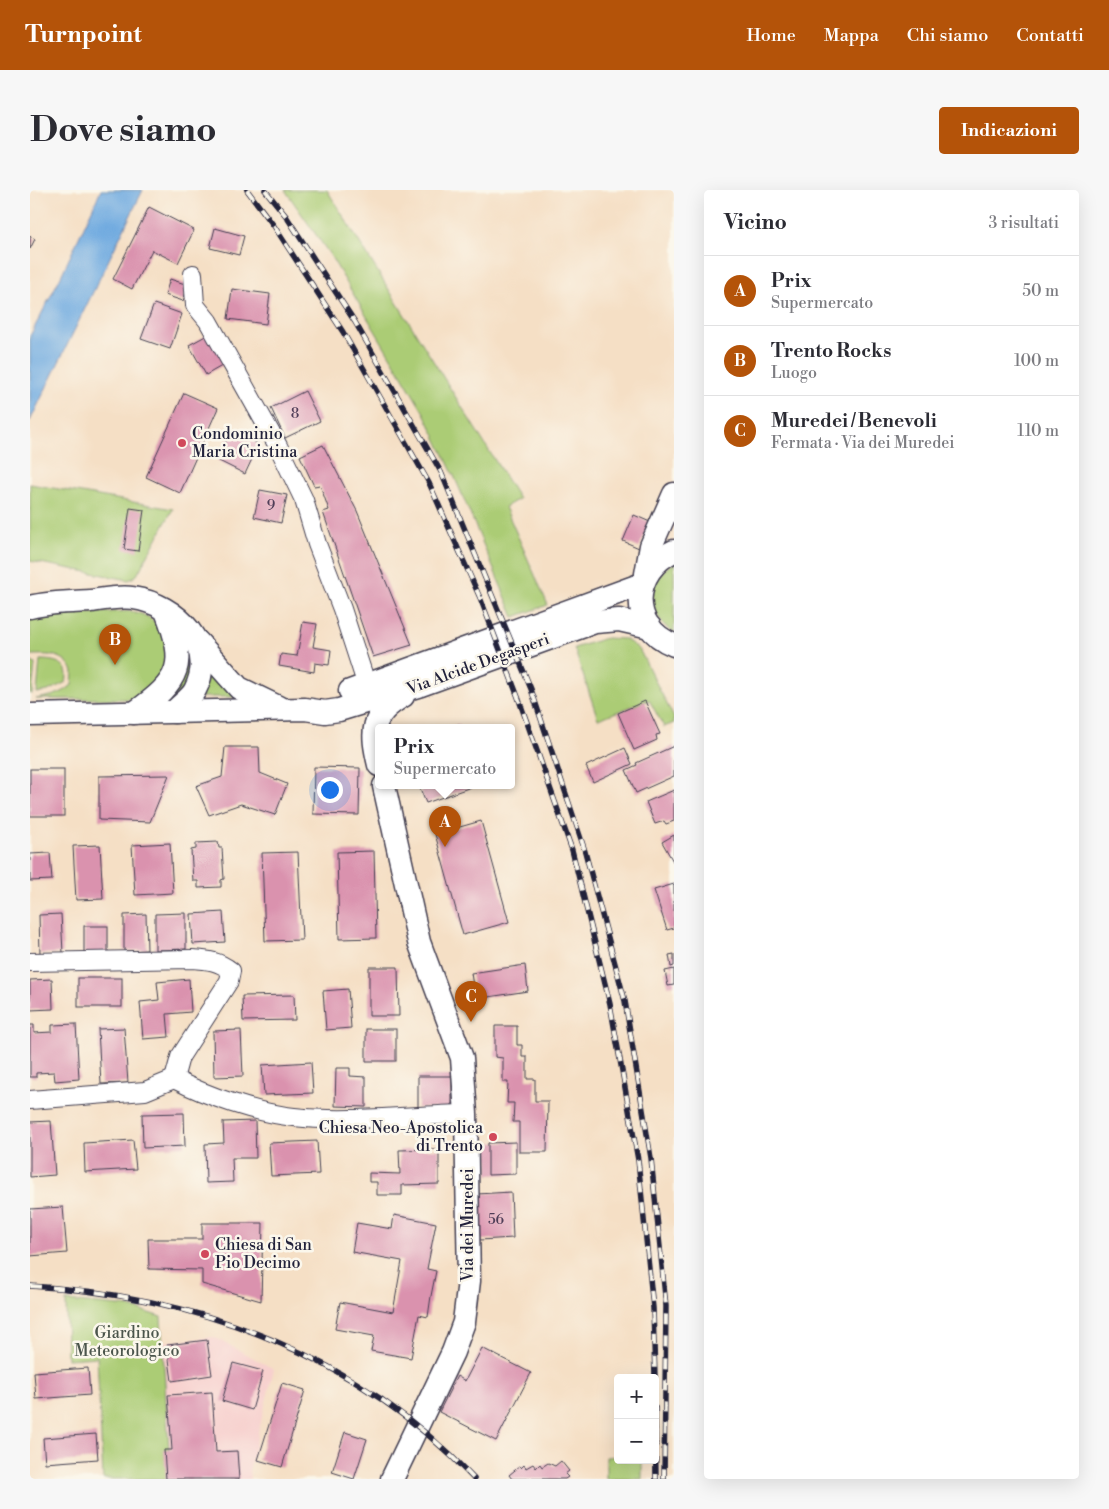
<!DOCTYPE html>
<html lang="it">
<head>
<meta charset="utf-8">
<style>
	:root { --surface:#fff; --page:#f7f7f7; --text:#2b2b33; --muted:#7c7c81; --line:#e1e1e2; --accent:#b45309 }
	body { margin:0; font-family:"Libre Bodoni",serif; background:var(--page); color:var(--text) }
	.controls { position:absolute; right:15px; bottom:15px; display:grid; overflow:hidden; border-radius:5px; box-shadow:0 5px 20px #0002 }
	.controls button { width:45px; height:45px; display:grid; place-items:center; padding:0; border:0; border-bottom:1px solid var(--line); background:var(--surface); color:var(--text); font:25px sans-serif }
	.you { position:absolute; left:299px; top:599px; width:18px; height:18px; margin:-12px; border:4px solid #fff; border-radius:50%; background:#1a73e8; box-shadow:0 0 0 8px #1a73e833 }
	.badge { display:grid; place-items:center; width:32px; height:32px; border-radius:50%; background:var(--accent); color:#fff; font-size:16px; font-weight:700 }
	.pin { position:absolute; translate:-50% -41px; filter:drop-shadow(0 1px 2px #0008) }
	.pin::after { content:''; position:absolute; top:26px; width:18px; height:15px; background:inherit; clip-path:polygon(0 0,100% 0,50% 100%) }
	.popup { position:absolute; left:345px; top:534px; width:140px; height:65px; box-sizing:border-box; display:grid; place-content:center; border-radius:5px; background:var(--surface); filter:drop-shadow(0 1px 4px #0005); font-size:16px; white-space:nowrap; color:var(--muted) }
	.popup b { font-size:19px; color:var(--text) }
	.popup::after { content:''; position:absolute; left:50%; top:100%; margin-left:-10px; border:10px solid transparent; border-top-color:var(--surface) }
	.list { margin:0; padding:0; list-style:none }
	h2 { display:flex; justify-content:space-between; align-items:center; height:65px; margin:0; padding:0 20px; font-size:21px }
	h2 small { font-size:16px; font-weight:400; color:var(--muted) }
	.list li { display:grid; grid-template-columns:32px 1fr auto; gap:15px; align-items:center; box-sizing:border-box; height:70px; padding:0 20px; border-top:1px solid var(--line) }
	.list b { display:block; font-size:19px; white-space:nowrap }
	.list p { margin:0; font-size:16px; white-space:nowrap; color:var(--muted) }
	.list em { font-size:16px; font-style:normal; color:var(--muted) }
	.map { position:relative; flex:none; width:644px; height:1289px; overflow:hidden; border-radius:5px }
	header { display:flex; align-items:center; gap:30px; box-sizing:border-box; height:70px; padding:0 25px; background:var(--accent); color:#fff }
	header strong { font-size:24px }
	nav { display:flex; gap:28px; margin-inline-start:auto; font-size:18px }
	.intro { display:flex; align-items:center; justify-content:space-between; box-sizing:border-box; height:120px; padding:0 30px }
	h1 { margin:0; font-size:35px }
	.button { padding:12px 22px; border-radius:5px; background:var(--accent); color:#fff; font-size:18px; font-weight:700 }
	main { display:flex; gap:30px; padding:0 30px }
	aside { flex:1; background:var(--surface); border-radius:5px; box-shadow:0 5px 20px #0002 }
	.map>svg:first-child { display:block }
	.built { fill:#f7d0ce }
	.green { fill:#abcc74; stroke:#667758 }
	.water { fill:#70aae0; stroke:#49668e }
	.building { fill:#da92ae }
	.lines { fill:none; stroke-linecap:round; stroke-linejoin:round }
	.minor-casing { stroke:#423e50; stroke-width:20 }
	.tertiary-casing { stroke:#423e50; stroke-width:25 }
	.minor { stroke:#fff; stroke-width:18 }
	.tertiary { stroke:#fff; stroke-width:22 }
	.rail-casing { stroke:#22223b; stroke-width:5.5 }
	.rail { stroke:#fbf7ec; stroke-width:4; stroke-dasharray:11; stroke-linecap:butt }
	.poi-dot { fill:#d1495b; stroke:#fbf7ec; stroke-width:2 }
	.labels { text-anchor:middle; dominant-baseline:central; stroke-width:5; stroke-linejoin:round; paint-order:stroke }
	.number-label { font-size:14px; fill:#503e58 }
	.poi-label { font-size:16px; fill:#22223b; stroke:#fbf7ec; text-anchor:start }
	.street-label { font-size:16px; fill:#22223b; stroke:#fbf7ec }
	.park-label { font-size:16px; fill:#4b554c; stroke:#fbf7ec }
</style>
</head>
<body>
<header>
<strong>Turnpoint</strong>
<nav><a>Home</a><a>Mappa</a><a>Chi siamo</a><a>Contatti</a></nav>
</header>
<div class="intro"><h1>Dove siamo</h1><a class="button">Indicazioni</a></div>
<main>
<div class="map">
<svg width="644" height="1289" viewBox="0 0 644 1289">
	<rect width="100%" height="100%" fill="#fbf7ec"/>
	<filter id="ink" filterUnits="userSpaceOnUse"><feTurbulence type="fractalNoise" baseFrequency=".02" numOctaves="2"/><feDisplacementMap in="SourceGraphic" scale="10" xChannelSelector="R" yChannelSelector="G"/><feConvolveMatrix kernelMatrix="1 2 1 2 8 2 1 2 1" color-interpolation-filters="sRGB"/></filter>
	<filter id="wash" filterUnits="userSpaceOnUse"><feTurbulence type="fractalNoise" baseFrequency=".0096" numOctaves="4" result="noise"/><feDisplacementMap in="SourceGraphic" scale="20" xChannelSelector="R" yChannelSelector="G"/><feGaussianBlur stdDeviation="1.12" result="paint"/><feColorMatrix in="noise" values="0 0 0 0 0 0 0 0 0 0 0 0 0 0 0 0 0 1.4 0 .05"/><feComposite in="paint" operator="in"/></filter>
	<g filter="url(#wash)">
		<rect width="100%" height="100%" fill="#f5dfc5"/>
		<path class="built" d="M 184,1147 L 244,1179 L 219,1280 L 220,1289 L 73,1289 L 70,1246 L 138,1243 L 132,1152 Z"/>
		<g class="green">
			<path d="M 255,0 L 297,0 L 489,309 L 475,317 L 518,415 L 484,427 L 425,288 L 394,223 L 300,65 Z"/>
			<path d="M 0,294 L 143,319 L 107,385 L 99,390 L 0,371 Z"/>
			<path d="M 644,373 L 644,443 C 617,426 614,389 644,373 Z"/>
			<path d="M 100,421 C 127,426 131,438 142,460 L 133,489 L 105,509 L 6,509 C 21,506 31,505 42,495 L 43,481 C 34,462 18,465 0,465 L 0,430 L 44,424 Z"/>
			<path d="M 159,448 L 163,487 L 146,507 L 140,506 Z"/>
			<path d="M 576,448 L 595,449 L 609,459 L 644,528 L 644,533 L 634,537 L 619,510 L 568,529 L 544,458 Z"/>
			<path d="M 10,470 C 25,470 41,473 36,492 L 18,501 L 7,503 Z"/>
			<path d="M 0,471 L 5,474 L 2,504 L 0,504 Z"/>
			<path d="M 180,480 L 207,507 L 171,507 Z"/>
			<path d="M 36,1111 L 100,1117 L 131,1127 L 139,1260 L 136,1289 L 73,1289 L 67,1167 L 37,1169 Z"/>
			<path d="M 588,1266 L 588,1270 L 612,1270 L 612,1289 L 576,1289 L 576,1267 Z"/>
		</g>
		<path class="water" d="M 71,0 L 113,0 L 0,231 L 0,146 L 31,86 Z"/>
		<g id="blocks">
			<g class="building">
				<path d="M 119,17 L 164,40 L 148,73 L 122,60 L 102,99 L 83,89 Z"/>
				<path d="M 185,38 L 214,46 L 209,65 L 180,58 Z"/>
				<path d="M 0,46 L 5,49 L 0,59 Z"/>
				<path d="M 140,89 L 158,95 L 153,111 L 135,105 Z"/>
				<path d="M 202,99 L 240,104 L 236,134 L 198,129 Z"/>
				<path d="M 124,114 L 152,124 L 140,159 L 111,149 Z"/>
				<path d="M 181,143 L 197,173 L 176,185 L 159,155 Z"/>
				<path d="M 275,201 L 290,231 L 255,248 L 241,218 Z"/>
				<path d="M 154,203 L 188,218 L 150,303 L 116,287 Z"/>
				<path d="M 201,241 L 229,254 L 215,284 L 187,270 Z"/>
				<path d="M 293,255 L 327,321 L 382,455 L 343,467 L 293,322 L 299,320 L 290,295 L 284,296 L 270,266 Z"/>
				<path d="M 230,300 L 257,305 L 251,333 L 224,327 Z"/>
				<path d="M 100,318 L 114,320 L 108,361 L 94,359 Z"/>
				<path d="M 604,325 L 620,332 L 609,358 L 593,351 Z"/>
				<path d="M 273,432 L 287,434 L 283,457 L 301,460 L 299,475 L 285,473 L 284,482 L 249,476 L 251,464 L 267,466 Z"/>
				<path d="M 615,511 L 630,544 L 626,545 L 627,550 L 604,560 L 588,523 Z"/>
				<path d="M 429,534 L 431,538 L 417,538 Z"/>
				<path d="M 644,556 L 644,586 L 606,603 L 596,580 L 607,575 L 606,573 Z"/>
				<path d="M 195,557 L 229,557 L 230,583 L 257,594 L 245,625 L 211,614 L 179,625 L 166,596 L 192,587 Z"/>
				<path d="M 595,558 L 602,574 L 563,592 L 556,576 Z"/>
				<path d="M 284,577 L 330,578 L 329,625 L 283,624 Z"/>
				<rect x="0" y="579" width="34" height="47"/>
				<path d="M 139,585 L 120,632 L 69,630 L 69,586 Z"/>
				<path d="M 389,596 L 444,596 L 396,613 Z"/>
				<path d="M 644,600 L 644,631 L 636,634 L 634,631 L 625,634 L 616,612 Z"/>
				<path d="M 451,631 L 479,732 L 433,745 L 405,644 Z"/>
				<path d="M 644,645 L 644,673 L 632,652 Z"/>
				<path d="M 188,652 L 189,658 L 192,658 L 194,689 L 191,690 L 191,697 L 168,698 L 168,691 L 163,691 L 161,660 L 166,659 L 166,653 Z"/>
				<path d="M 140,653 L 143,703 L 105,705 L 102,655 Z"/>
				<path d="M 70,655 L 73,709 L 46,710 L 43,656 Z"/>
				<path d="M 344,661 L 346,748 L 309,749 L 307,662 Z"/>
				<path d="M 268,662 L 272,750 L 235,751 L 232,663 Z"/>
				<path d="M 20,663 L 22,690 L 0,691 L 0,664 Z"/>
				<path d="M 644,694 L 644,738 L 637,740 L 624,700 Z"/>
				<path d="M 193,722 L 195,752 L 163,754 L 161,724 Z"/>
				<path d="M 156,723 L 156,759 L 125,760 L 125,724 Z"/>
				<path d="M 31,724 L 33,763 L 10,764 L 9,725 Z"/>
				<path d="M 116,724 L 117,760 L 94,761 L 94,725 Z"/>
				<rect x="54" y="736" width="24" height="29"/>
				<path d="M 644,764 L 644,776 L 641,777 L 639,765 Z"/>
				<path d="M 495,775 L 498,801 L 445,809 L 441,783 Z"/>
				<path d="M 339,777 L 368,777 L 369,826 L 339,826 Z"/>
				<path d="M 644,779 L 644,795 L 638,796 L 635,781 Z"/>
				<rect x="48" y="788" width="44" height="29"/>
				<path d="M 22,789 L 23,819 L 0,820 L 0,790 Z"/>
				<path d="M 159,789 L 161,822 L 137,824 L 139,847 L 113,849 L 110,812 L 129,810 L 127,792 Z"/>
				<path d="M 318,799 L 321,838 L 296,840 L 293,801 Z"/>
				<path d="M 264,805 L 265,830 L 213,831 L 212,806 Z"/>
				<path d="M 46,834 L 49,889 L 25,891 L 24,882 L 6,883 L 6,887 L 0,887 L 0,835 L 4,835 L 4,843 L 22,842 L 22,835 Z"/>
				<path d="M 465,836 L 487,836 L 487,855 L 492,855 L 492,867 L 497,867 L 497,889 L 505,889 L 505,911 L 518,911 L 517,962 L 489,962 L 489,932 L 483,932 L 484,913 L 477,913 L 478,892 L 473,892 L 473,868 L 465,867 Z"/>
				<path d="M 94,838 L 98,893 L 71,894 L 68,839 Z"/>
				<rect x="336" y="839" width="30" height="32"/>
				<path d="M 211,840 L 213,886 L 184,887 L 183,841 Z"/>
				<path d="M 281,872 L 283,903 L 234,905 L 232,875 Z"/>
				<path d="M 306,878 L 320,878 L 320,886 L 336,887 L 336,917 L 305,916 Z"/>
				<rect x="388" y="886" width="34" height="32"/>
				<path d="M 154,923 L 155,956 L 113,958 L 112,924 Z"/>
				<path d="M 21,931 L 25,985 L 0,987 L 0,932 Z"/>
				<path d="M 225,931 L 226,968 L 202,968 L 203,992 L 176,993 L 175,954 L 194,953 L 193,932 Z"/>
				<path d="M 103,950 L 106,979 L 55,982 L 54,953 Z"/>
				<path d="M 287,951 L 289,984 L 241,986 L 239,953 Z"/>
				<path d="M 486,952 L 486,984 L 458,985 L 458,953 Z"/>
				<path d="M 409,959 L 409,994 L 372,995 L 372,1005 L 347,1005 L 347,992 L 339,992 L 339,983 L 370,984 L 369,960 Z"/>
				<path d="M 481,1002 L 483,1048 L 450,1050 L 447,1004 Z"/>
				<path d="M 33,1017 L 37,1063 L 0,1066 L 0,1019 Z"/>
				<path d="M 364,1025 L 406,1033 L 397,1079 L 406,1081 L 401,1106 L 398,1127 L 389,1125 L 381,1168 L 341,1161 L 344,1146 L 305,1139 L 310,1112 L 363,1122 L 372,1071 L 322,1062 L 327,1033 L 362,1039 Z"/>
				<path d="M 172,1033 L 233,1033 L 231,1111 L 172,1094 L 172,1080 L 119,1079 L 118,1049 L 172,1049 Z"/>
				<path d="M 177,1150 L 182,1185 L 142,1191 L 137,1155 Z"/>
				<path d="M 452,1158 L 501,1183 L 466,1251 L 409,1222 L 427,1186 L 435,1191 Z"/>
				<path d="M 203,1173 L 233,1181 L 222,1220 L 192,1211 Z"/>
				<path d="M 58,1178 L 60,1205 L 6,1209 L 4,1182 Z"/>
				<path d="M 252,1193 L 275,1200 L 252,1277 L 228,1270 Z"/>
				<path d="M 182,1202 L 186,1262 L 207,1261 L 209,1289 L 136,1289 L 134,1260 L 142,1260 L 138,1205 Z"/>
				<path d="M 315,1242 L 337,1249 L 324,1289 L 302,1282 Z"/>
				<path d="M 66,1244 L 68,1269 L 15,1273 L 13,1248 Z"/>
				<path d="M 531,1271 L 539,1281 L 535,1284 L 538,1287 L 535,1289 L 482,1289 L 479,1285 L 490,1276 L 491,1278 L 494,1275 L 496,1278 L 503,1274 L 506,1278 L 510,1274 L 512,1277 L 518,1273 L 525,1276 Z"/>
			</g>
		</g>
	</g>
	<g filter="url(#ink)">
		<use href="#blocks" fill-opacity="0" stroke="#423e50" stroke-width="1"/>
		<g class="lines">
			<defs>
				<g id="minor">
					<path d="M 163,84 L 165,115 L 178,131 L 248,256 L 274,310 L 287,354 L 312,419 L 337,496"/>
					<path d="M 0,772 L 162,769 C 178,770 189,771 201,781 L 199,791 L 150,867 L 144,889"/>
					<path d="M 144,889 C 177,906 226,923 264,927 C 319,933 380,925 436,924"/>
					<path d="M 0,910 L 115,901 L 144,889"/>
				</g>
				<g id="tertiary">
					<path d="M 644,361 C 602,380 597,437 644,455"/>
					<path d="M 616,384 L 621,356 L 644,304"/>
					<path d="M 0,417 C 19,412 41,412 61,411 C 74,409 90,406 103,408 C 146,414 188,456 165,500 C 161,508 150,515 144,522"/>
					<path d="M 168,452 L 209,498 L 248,517"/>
					<path d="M 320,501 L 612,394"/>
					<path d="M 104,523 C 151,490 157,475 136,421"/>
					<path d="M 0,525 L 275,519 L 295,522 L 309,520 L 391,495 L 565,432 L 589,430 L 620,437"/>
					<path d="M 349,575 C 341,541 340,525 373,506"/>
					<path d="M 354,596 L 389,752 L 432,868 L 436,924 L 439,1091 L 434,1132 L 423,1162 L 362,1289"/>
				</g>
			</defs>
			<use href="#minor" class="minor-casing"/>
			<use href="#tertiary" class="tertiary-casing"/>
			<use href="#minor" class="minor"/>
			<use href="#tertiary" class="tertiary"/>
			<defs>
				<g id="rail">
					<path d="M 217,0 L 244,36 L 313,142 L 399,293 L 451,410 L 488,507 L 542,660 L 580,814 L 608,970 L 623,1118 L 625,1188"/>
					<path d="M 235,0 L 256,26 L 325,132 L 411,282 L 501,499 L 554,658 L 595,811 L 621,968 L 636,1116 L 634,1289"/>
					<path d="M 0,1096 C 167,1105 328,1165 444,1289"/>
					<path d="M 625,1218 L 626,1289"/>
				</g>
			</defs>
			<use href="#rail" class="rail-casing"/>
			<use href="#rail" class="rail"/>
		</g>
	</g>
	<g class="poi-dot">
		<circle cx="152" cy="253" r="5"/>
		<circle cx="463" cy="947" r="5"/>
		<circle cx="175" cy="1064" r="5"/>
	</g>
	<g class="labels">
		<g class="number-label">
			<text x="265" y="224">8</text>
			<text x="241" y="316">9</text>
			<text x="466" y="1030">56</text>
		</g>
		<g class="poi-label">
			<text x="162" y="244">Condominio<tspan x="162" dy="18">Maria Cristina</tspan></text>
			<text x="453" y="938" text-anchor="end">Chiesa Neo-Apostolica<tspan x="453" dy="18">di Trento</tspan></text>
			<text x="185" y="1055">Chiesa di San<tspan x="185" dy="18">Pio Decimo</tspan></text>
		</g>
		<g class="street-label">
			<text transform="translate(448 474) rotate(-20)">Via Alcide Degasperi</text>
			<text transform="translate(438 1035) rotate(-90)">Via dei Muredei</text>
		</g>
		<g class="park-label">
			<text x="97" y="1143">Giardino<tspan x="97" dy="18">Meteorologico</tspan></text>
		</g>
	</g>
</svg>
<div class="controls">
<button>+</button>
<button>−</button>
</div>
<div class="you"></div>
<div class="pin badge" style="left:415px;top:657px">A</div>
<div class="popup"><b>Prix</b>Supermercato</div>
<div class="pin badge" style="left:85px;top:475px">B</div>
<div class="pin badge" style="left:441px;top:832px">C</div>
</div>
<aside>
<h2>Vicino<small>3 risultati</small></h2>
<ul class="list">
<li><span class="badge">A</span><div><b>Prix</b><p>Supermercato</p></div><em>50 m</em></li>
<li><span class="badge">B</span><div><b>Trento Rocks</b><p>Luogo</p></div><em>100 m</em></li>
<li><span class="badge">C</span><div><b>Muredei / Benevoli</b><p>Fermata · Via dei Muredei</p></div><em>110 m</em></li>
</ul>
</aside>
</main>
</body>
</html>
